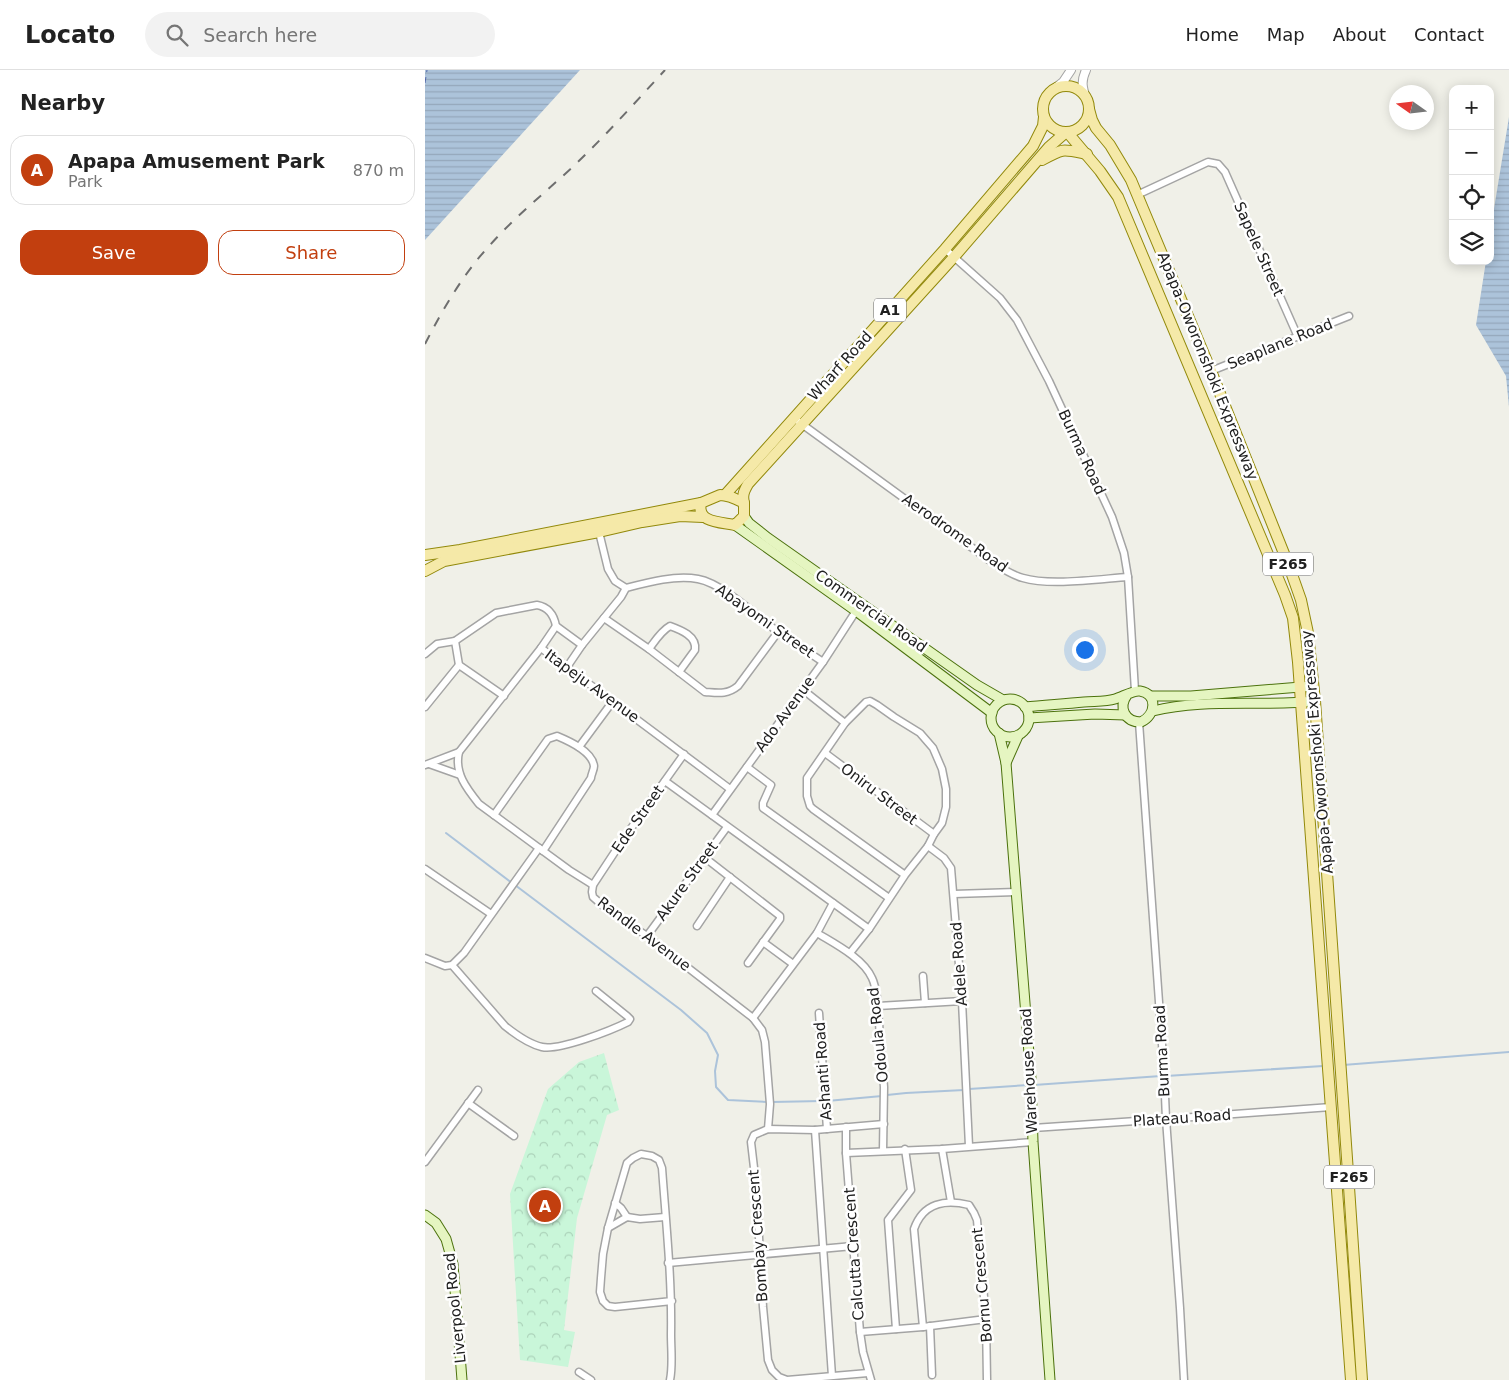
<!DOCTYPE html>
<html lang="en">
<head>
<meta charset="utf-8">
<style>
	:root { --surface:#fff; --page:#f2f2f2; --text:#222; --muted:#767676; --line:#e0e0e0; --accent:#c23f0f }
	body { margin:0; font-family:"DejaVu Sans",sans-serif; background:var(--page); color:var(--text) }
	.controls { position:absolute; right:15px; top:15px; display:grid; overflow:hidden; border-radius:10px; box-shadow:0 2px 12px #0003 }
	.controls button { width:45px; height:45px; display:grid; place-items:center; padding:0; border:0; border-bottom:1px solid var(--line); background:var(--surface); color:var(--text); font:25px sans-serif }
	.compass { position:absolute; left:964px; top:15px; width:45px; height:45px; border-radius:50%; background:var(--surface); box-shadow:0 2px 12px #0003; rotate:284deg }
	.you { position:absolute; left:659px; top:579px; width:18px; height:18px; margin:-12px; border:4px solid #fff; border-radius:50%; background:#1a73e8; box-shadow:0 0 0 8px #1a73e833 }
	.badge { display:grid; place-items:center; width:32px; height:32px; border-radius:50%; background:var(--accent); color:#fff; font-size:16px; font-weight:700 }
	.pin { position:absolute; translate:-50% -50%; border:2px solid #fff; box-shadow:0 1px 5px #0006 }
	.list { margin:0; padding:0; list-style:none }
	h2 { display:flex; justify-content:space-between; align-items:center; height:65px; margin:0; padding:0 20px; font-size:21px }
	h2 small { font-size:16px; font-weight:400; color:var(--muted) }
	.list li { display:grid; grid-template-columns:32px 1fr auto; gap:15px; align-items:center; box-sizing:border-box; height:70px; margin:0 10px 10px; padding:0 10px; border:1px solid var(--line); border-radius:15px }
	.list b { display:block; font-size:19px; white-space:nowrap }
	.list p { margin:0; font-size:16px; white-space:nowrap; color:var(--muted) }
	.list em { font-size:16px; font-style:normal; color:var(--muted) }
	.actions { display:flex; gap:10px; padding:15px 20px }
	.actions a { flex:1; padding:11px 0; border:1px solid var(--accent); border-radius:15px; text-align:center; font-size:18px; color:var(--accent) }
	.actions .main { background:var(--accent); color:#fff }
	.icon { flex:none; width:28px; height:28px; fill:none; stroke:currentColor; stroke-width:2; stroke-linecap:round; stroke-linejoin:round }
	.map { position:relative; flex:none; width:1084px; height:1310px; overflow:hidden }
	header { display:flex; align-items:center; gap:30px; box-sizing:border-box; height:70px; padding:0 25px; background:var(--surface); border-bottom:1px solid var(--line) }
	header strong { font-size:24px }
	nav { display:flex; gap:28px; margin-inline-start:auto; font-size:18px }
	.search { width:350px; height:45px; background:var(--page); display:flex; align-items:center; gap:12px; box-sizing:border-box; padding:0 18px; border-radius:28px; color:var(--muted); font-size:19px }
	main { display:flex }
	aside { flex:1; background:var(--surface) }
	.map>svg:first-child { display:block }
	.park { fill:url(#park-crowns) }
	.water { fill:url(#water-rules) }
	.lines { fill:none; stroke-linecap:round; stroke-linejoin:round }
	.stream { stroke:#acc3da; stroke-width:2 }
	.ferry { stroke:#5367aa; stroke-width:1; stroke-dasharray:6 5; stroke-linecap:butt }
	.minor-casing { stroke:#a4a4a4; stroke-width:9 }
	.tertiary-casing { stroke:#a4a4a4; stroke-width:10 }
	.secondary-casing { stroke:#4c720d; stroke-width:11 }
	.primary-casing { stroke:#92890b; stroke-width:12 }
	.minor { stroke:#fff; stroke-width:6 }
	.tertiary { stroke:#fff; stroke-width:8 }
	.secondary { stroke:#e5f5c1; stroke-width:9 }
	.primary { stroke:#f5e9a8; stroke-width:10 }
	.rail { stroke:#6e6e6e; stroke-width:2; stroke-dasharray:10 10; stroke-linecap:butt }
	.labels { text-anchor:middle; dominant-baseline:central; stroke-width:5; stroke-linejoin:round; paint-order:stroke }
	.shield { fill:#fff; stroke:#636363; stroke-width:1 }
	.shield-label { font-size:14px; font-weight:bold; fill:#202020 }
	.street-label { font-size:15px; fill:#202020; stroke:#fff }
</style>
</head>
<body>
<header>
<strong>Locato</strong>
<div class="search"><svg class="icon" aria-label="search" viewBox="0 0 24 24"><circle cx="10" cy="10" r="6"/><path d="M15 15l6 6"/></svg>Search here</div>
<nav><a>Home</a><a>Map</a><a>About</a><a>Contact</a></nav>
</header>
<main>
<aside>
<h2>Nearby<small></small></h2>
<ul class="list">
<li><span class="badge">A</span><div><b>Apapa Amusement Park</b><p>Park</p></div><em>870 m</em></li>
</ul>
<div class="actions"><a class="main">Save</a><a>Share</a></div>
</aside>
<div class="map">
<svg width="1084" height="1310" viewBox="0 0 1084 1310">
	<defs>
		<pattern id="park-crowns" width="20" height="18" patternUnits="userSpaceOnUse" patternTransform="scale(1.25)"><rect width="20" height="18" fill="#c9f6d9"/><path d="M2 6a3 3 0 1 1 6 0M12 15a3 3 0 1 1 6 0" fill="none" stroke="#acd3ba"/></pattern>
		<pattern id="water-rules" width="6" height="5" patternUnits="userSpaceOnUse" patternTransform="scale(1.25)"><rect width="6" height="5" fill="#acc3da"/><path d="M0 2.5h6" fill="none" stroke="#94a7bb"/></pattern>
	</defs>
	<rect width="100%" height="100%" fill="#f0f0e8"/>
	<path class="park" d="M 179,983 L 194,1040 L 182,1045 L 152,1148 L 139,1260 L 150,1262 L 143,1297 L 95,1290 L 85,1124 L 123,1019 L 154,992 Z"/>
	<g class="water">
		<path d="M 0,0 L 155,0 L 0,170 Z"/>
		<path d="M 1084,47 L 1084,337 L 1081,306 L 1051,255 L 1061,191 L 1065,191 L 1065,163 Z"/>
	</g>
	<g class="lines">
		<g class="stream">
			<path d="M 21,763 L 87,813"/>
			<path d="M 90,815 L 256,940 L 282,963 L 293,985 L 290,1001 L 291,1017 L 303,1030 L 342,1032"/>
			<path d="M 918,995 L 1084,982"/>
			<path d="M 741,1006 L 898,996"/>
			<path d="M 609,1015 L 736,1006"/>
			<path d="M 544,1019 L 604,1015"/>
			<path d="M 462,1025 L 481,1023 L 539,1020"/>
			<path d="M 402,1031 L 457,1026"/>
			<path d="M 347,1032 L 397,1031"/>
		</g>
		<path class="ferry" d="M 0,13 L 2,0"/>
		<defs>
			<g id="minor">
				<path d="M 712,125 L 783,92 L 793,94 L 800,102 L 873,267"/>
				<path d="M 520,179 L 575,228 L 592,250 L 624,311 L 687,447 L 699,483 L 703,507 L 710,621"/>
				<path d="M 786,301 L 924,246"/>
				<path d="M 374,352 L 564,490 C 575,497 586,505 598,508 C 625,516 674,509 703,507"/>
				<path d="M 174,462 L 183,499 L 190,511 L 201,518"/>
				<path d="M 179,548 L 224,579 L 280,622 C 293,623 302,625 313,616 L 353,562"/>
				<path d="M 30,571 L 34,595 L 79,626"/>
				<path d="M 116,578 L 305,719"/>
				<path d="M 224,579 C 230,571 236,561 245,556 C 256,560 272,566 270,580 L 254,602"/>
				<path d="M 0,584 L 12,574 L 30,571 L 71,543 L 112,535 C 123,537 129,545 131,556 L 157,575"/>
				<path d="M 142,597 L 157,575 L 196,527 L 201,518 C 224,512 250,505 273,509 C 297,513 333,547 353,562 C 368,572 383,582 398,592"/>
				<path d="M 377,619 L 420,653"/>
				<path d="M 0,637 L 34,595"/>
				<path d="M 714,652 L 739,1002 L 741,1049 L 755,1238 L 759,1310"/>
				<path d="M 154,677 L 188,631"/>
				<path d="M 34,682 C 29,703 42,719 54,734 L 144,800 L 168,815"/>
				<path d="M 400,683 L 509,764"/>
				<path d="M 259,684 L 197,771 L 168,815 L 167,822 L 168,827 L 184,841 L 222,866 L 328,948 L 337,960 L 340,972 L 345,1034 L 343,1059"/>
				<path d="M 4,694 L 35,705"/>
				<path d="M 0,695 L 34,682 L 116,578 L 131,556"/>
				<path d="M 322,697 L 346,715 L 338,733 L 338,738 L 464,828"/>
				<path d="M 240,711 L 444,859"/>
				<path d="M 69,745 L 123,669 L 132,666 C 144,671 167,681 169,696 C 169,700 166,705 166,708 L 118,781"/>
				<path d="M 287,745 L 398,592 L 431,541"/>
				<path d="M 503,776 L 519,788 L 526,798 L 537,931 L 544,1076"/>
				<path d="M 279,787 L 355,846 L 355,849 L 323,893"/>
				<path d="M 0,799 L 66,844"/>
				<path d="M 529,824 L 591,822"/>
				<path d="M 272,856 L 305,807"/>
				<path d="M 392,863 C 410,874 438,888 447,908 C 450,914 451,921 452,928 L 459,1017 L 458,1081"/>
				<path d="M 222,866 L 302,757"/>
				<path d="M 338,872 L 368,894"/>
				<path d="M 425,883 L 444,859 L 480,805 L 503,776 L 509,764 L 517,753 L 521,737 L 521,719 L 517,699 L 508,678 L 495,663 L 469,647 L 452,635 L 445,631 L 441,632 L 420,653 L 382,708 L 382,726 L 385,736 L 388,739 L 480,805"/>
				<path d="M 0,888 L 20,896 L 27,895 L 39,883 L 114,778"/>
				<path d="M 27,895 L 80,956 C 90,964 104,974 117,977 C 134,981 187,960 203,952 L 205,949 L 202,946 L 171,921"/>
				<path d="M 498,906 L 500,933"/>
				<path d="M 453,936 L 537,931"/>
				<path d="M 394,943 L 402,1059"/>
				<path d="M 328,948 L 392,863 L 408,833"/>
				<path d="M 43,1033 L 89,1066"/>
				<path d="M 421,1057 L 421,1083 L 435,1262 L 438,1282 L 446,1310"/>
				<path d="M 608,1058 L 741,1049 L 906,1037"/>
				<path d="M 390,1060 L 407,1306"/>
				<path d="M 517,1079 L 526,1132"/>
				<path d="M 421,1083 L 517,1079 L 608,1072"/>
				<path d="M 0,1092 L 53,1020"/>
				<path d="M 190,1133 L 196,1138 L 202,1147"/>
				<path d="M 183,1158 L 202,1147 L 215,1149 L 240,1147"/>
				<path d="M 243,1193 L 428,1176"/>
				<path d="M 505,1256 L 507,1305"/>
				<path d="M 498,1257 L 489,1159 C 498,1133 520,1129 544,1135 L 549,1143 L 552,1150 L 561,1249 L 562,1310"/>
				<path d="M 471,1259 L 463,1150 L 486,1120 L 480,1079"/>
				<path d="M 435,1262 L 498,1257 L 561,1249"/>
				<path d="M 154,1302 L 166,1310"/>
				<path d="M 443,1303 L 362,1310 L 354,1307 L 347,1300 L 343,1290 L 338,1237 L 331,1115 L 326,1072 L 329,1065 L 343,1059 L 390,1060 L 459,1054"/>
				<path d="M 245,1310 C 248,1295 246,1280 246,1264 C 247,1209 241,1153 237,1098 L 234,1090 L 227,1086 L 216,1084 L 208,1088 L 202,1093 L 183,1158 L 178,1184 L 176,1208 L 175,1222 L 178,1231 L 183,1236 L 190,1237 L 247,1231"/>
			</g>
			<g id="tertiary">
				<path d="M 661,0 C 656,11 657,17 661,28"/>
				<path d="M 629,19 L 638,12 L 646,0"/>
			</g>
			<g id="secondary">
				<path d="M 319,446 L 324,453 L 343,468 L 552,615 L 578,630"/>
				<path d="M 310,455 L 431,541 L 567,643"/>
				<path d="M 725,626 L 766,626 L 888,616"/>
				<circle cx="585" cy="648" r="19"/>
				<path d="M 600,637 C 620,635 639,634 659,632 C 669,631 680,632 690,629 C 697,627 709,620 715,621 C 733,624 731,645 716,652 C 700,652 693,638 702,625"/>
				<path d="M 728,641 C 780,628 836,637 890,631"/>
				<path d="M 604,648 L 670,644 L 700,645"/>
				<path d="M 574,663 L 581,693 L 606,1009 L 608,1072 L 625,1310"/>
				<path d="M 581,693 L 593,666"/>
				<path d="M 0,1145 L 11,1153 L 21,1169 L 28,1194 L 37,1310"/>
			</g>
			<g id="primary">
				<circle cx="641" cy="39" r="23"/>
				<path d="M 664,39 L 667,50 L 671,58 L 685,75 L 706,110 L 786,301 L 864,496 L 876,530 L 883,563 L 890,631 L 924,1117 L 937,1310"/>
				<path d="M 643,63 L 675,101 L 693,127 L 860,525 L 868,548 L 873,592 L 926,1310"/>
				<path d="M 617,90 C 639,78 637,79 662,84"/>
				<path d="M 295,425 C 304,425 311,429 319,433 L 319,446 L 310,455 C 296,452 271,453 276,433 Z"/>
				<path d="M 300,425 L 520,179 L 608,76 L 618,56 L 619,47"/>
				<path d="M 319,433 C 317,425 319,421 323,414 L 529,187 L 624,77 L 640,63"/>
				<path d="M 0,485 L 35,480 L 276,433"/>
				<path d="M 0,501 L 19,491 L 174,462 L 217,452 L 255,446 L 278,447"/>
			</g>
		</defs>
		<use href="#minor" class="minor-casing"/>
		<use href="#tertiary" class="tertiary-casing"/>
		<use href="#secondary" class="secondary-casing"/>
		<use href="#primary" class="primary-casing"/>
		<use href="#minor" class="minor"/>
		<use href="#tertiary" class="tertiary"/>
		<use href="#secondary" class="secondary"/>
		<use href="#primary" class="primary"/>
		<path class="rail" d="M 0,274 C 18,239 38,204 65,175 C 96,140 134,112 167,78 C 192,53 216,26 240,0"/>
	</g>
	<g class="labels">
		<g class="shield">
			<rect x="449" y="228.5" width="32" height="23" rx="4"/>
			<rect x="838" y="482.5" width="50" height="23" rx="4"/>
			<rect x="899" y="1095.5" width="50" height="23" rx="4"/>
		</g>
		<g class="shield-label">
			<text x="465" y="240">A1</text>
			<text x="863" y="494">F265</text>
			<text x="924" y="1107">F265</text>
		</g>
		<g class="street-label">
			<text transform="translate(834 179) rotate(66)">Sapele Street</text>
			<text transform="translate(855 274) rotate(-22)">Seaplane Road</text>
			<text transform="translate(415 296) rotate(-48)">Wharf Road</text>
			<text transform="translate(783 296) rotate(68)">Apapa-Oworonshoki Expressway</text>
			<text transform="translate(657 382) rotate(65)">Burma Road</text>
			<text transform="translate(530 463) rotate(35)">Aerodrome Road</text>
			<text transform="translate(446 541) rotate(35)">Commercial Road</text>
			<text transform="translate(340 551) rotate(35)">Abayomi Street</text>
			<text transform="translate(167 616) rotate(36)">Itapeju Avenue</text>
			<text transform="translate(360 644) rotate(-54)">Ado Avenue</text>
			<text transform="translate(892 682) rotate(-95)">Apapa-Oworonshoki Expressway</text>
			<text transform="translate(454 724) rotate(37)">Oniru Street</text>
			<text transform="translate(213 749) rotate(-55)">Ede Street</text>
			<text transform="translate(262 811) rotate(-54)">Akure Street</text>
			<text transform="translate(219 864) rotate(37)">Randle Avenue</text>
			<text transform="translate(534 894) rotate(-94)">Adele Road</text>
			<text transform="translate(453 965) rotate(-96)">Odoula Road</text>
			<text transform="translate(737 981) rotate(-93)">Burma Road</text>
			<text transform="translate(398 1001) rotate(-94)">Ashanti Road</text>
			<text transform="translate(604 1001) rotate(-93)">Warehouse Road</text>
			<text transform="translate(757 1048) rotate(-4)">Plateau Road</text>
			<text transform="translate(333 1166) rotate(-94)">Bombay Crescent</text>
			<text transform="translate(429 1184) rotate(-94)">Calcutta Crescent</text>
			<text transform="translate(557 1215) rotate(-95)">Bornu Crescent</text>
			<text transform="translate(30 1238) rotate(-96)">Liverpool Road</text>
		</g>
	</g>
</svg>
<div class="controls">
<button>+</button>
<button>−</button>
<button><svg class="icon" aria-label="locate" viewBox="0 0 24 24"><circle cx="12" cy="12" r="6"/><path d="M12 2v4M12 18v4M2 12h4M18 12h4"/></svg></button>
<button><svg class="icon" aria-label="layers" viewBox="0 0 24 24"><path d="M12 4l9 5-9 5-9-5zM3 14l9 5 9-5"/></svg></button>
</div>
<svg class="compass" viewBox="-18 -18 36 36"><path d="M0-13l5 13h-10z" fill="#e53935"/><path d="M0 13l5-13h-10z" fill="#767676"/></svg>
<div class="you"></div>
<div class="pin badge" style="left:120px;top:1136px">A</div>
</div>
</main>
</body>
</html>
